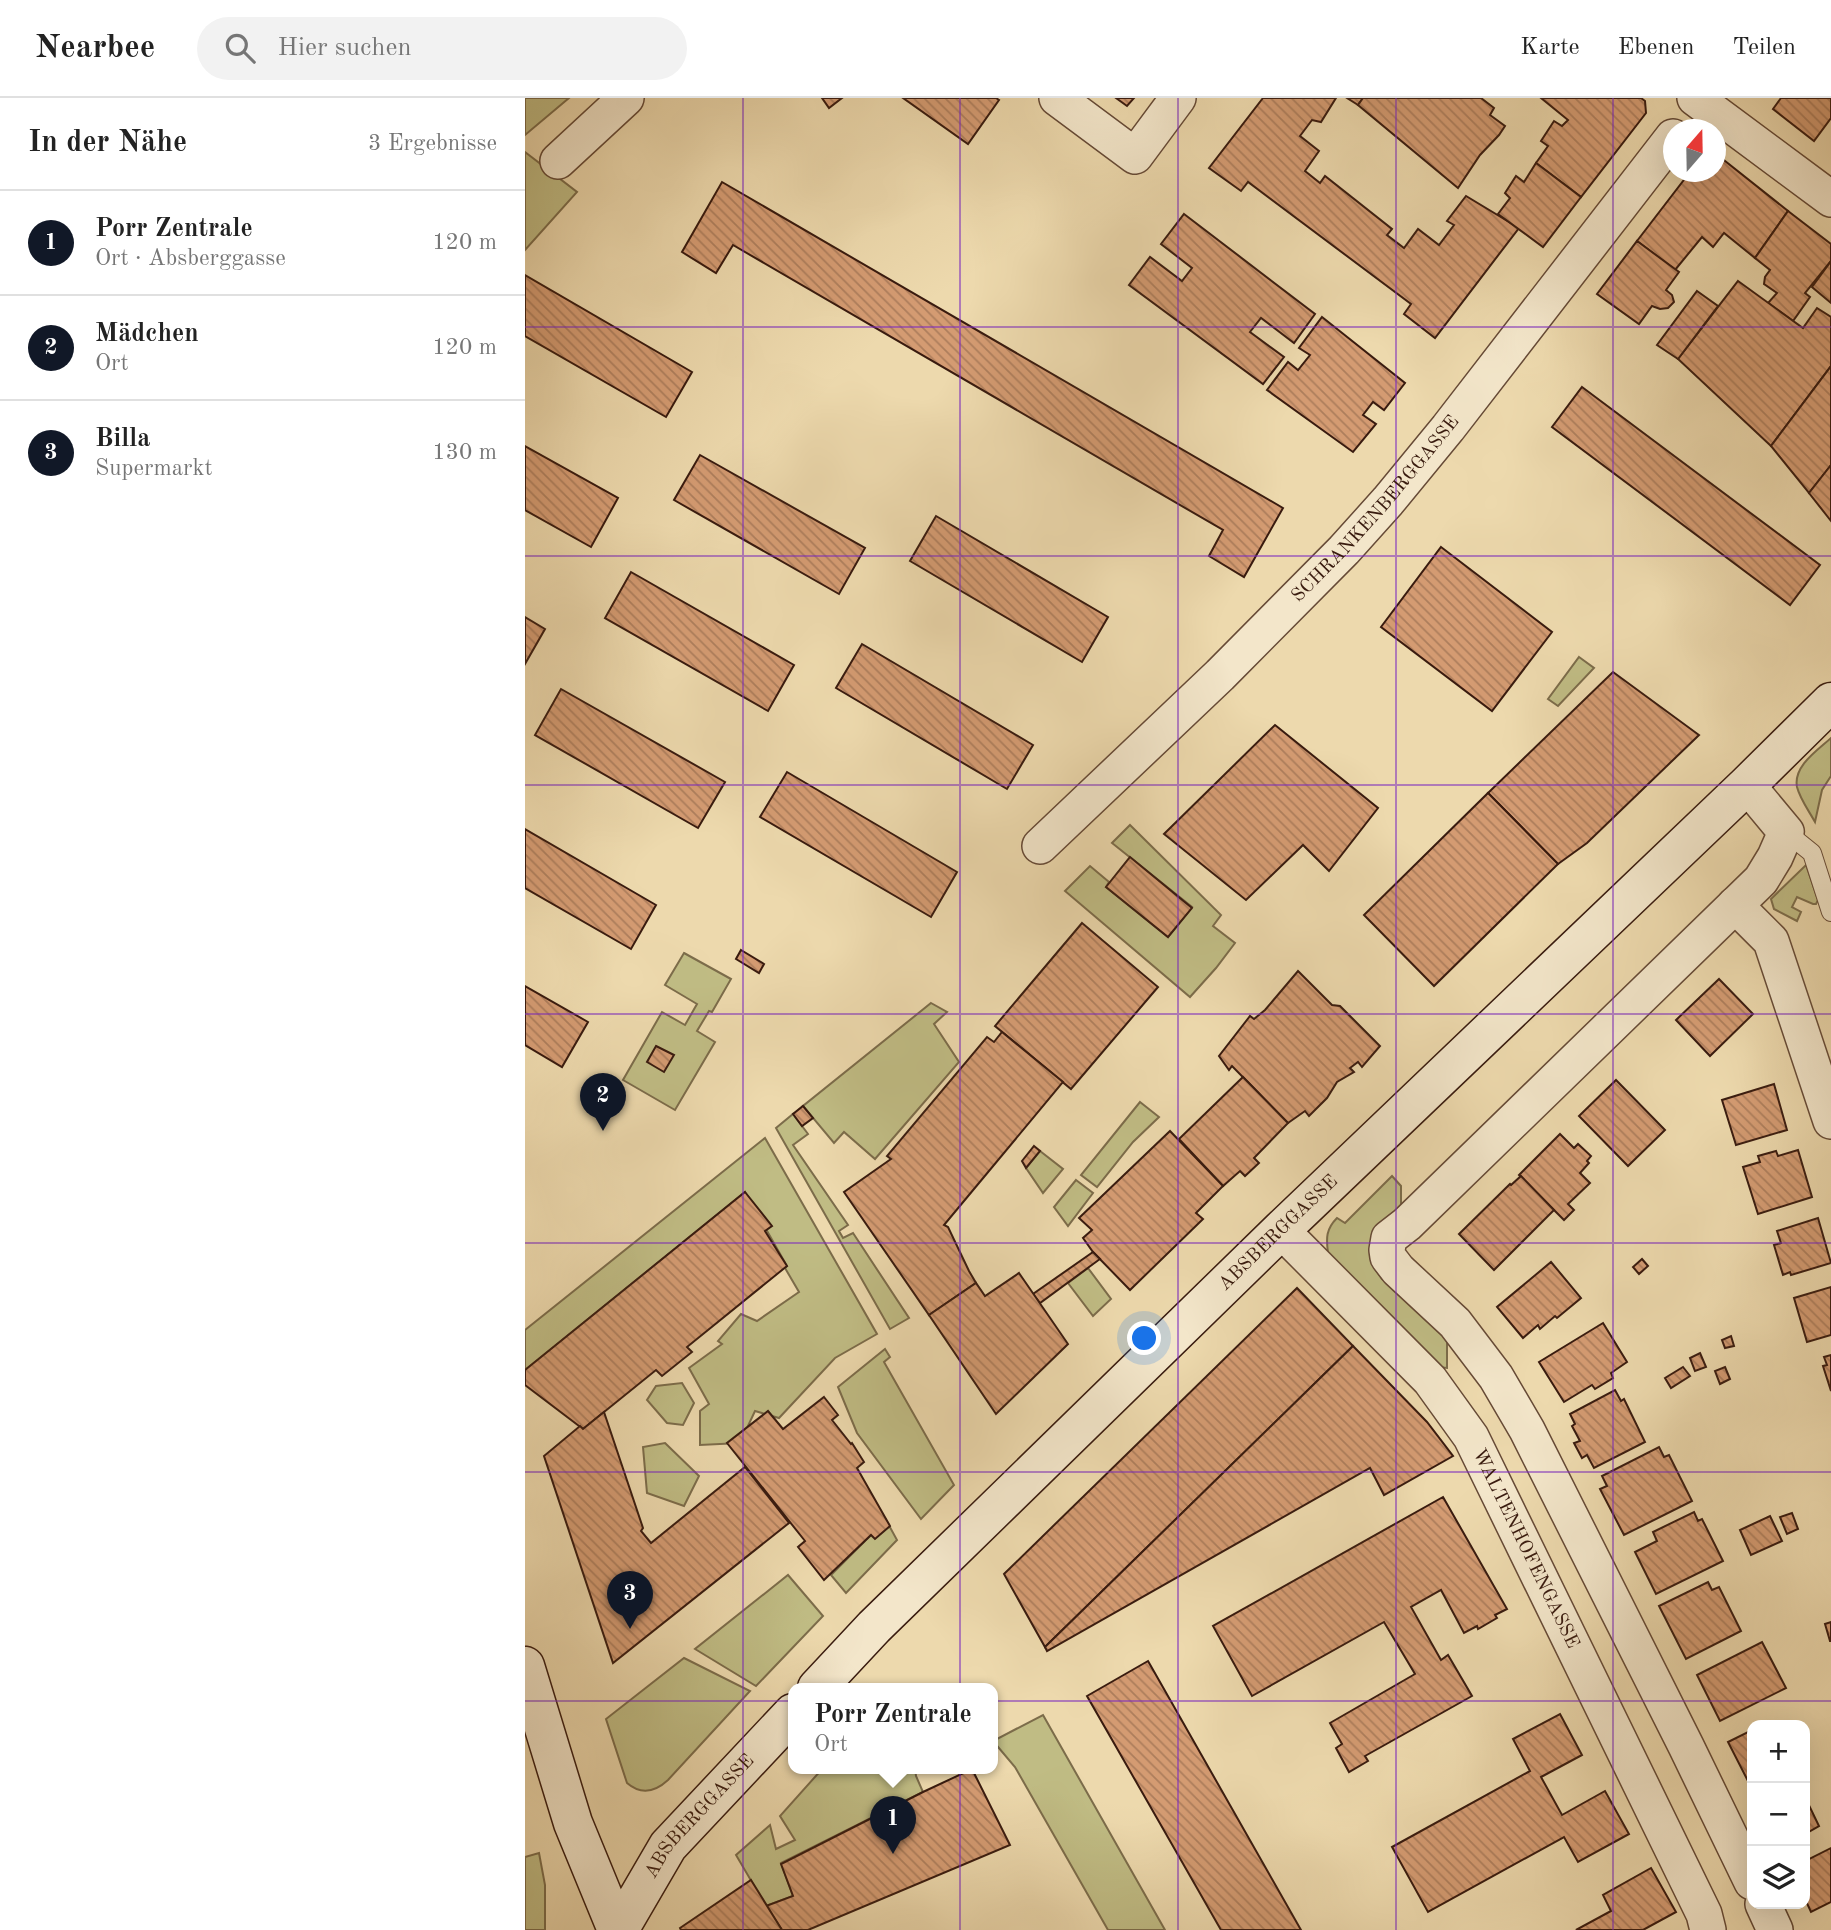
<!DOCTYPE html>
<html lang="de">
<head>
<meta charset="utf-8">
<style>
	:root { --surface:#fff; --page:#f2f2f2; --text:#222; --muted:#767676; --line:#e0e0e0; --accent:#111827 }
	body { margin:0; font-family:"Old Standard TT",serif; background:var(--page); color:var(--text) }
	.controls { position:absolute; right:21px; bottom:21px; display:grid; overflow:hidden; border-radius:14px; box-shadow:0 7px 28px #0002 }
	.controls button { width:63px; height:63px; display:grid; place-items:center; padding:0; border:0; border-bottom:2px solid var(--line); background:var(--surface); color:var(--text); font:35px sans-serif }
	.compass { position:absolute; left:1138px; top:21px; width:63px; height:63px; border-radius:50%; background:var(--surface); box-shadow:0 7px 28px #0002; rotate:20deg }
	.you { position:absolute; left:620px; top:1241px; width:24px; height:24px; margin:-18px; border:5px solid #fff; border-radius:50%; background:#1a73e8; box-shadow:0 0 0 10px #1a73e833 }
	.badge { display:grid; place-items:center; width:46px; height:46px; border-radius:50%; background:var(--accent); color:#fff; font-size:23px; font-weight:700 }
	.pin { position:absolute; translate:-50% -58px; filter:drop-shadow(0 2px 4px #0008) }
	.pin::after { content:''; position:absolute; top:37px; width:24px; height:21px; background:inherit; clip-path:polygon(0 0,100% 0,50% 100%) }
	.popup { position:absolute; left:263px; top:1585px; width:210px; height:91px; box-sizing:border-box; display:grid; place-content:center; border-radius:14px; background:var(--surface); filter:drop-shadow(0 2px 5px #0005); font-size:23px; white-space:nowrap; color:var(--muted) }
	.popup b { font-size:26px; color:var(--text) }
	.popup::after { content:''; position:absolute; left:50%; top:100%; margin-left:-14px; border:14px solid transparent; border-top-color:var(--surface) }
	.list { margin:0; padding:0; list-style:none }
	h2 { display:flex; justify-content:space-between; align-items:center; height:91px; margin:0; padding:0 28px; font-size:30px }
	h2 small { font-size:23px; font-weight:400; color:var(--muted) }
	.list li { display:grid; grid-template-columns:46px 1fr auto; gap:21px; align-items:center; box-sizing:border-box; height:105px; padding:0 28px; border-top:2px solid var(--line) }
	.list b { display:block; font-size:26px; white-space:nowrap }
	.list p { margin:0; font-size:23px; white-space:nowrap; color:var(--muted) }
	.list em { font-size:23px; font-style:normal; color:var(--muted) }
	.icon { flex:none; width:38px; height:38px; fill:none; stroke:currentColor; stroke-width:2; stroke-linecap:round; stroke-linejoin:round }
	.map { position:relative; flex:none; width:1306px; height:1832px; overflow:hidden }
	header { display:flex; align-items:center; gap:42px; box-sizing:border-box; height:98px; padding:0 35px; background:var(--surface); border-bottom:2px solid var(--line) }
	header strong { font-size:33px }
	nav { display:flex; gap:38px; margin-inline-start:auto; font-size:24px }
	.search { width:490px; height:63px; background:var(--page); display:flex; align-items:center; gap:18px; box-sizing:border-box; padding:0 24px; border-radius:38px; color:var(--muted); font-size:26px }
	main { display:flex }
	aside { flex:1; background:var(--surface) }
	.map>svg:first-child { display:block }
	.green { fill:#c0bc84; stroke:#7c6c4a; stroke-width:2 }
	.building { fill:url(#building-back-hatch); stroke:#391b0f; stroke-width:2 }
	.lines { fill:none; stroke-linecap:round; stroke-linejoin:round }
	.lane-casing { stroke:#664a36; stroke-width:20 }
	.street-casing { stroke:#664a36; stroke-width:38 }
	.secondary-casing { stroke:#391b0f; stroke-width:41 }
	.lane { stroke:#f3e6ca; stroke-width:18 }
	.street { stroke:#f3e6ca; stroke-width:35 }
	.secondary { stroke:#f3e6ca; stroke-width:38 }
	.grid { fill:none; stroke:#7b2cbf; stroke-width:2; stroke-opacity:0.55 }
	.labels { text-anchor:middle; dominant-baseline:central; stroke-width:7; stroke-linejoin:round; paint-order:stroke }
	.street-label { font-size:19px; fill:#391b0f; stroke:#f3e6ca }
</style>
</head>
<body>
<header>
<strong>Nearbee</strong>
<div class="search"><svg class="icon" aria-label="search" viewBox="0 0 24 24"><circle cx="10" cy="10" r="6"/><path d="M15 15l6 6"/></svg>Hier suchen</div>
<nav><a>Karte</a><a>Ebenen</a><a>Teilen</a></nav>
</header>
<main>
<aside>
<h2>In der Nähe<small>3 Ergebnisse</small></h2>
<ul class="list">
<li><span class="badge">1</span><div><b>Porr Zentrale</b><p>Ort · Absberggasse</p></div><em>120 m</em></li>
<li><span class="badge">2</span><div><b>Mädchen</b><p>Ort</p></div><em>120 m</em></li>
<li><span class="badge">3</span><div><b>Billa</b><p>Supermarkt</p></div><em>130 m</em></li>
</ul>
</aside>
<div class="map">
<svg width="1306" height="1832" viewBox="0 0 1306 1832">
	<defs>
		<pattern id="building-back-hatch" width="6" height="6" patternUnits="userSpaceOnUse" patternTransform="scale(1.75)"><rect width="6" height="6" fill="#d49b72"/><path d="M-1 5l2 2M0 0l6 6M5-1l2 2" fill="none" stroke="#ad7e5c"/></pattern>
	</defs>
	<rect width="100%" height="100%" fill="#edd9ad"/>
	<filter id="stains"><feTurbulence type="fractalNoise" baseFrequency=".00286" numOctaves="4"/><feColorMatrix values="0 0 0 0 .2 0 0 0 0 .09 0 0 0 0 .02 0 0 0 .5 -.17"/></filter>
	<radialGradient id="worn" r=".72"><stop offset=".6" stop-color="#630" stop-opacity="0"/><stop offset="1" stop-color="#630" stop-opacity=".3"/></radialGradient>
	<g class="green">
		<path d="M 0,0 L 44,0 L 0,37 Z"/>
		<path d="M 0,54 L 52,94 L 0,152 Z"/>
		<path d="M 1054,559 L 1069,570 L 1033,608 L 1023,601 Z"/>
		<path d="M 1306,640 L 1306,678 L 1297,692 L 1290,724 C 1284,713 1275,701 1272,689 C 1268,668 1293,652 1306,640 Z"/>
		<path d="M 605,727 L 696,817 L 688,828 L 710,845 L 691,870 L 665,899 L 540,793 L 565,768 L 584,784 L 581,789 L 643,839 L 667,809 L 587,745 Z"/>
		<path d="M 1281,767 L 1293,802 L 1291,806 L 1288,806 L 1272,799 L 1267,809 L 1276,814 L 1272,823 L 1249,811 L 1246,801 Z"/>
		<path d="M 159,855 L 206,881 L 187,914 L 184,913 L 172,933 L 190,944 L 150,1012 L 98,982 L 137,914 L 160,927 L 172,906 L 140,887 Z"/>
		<path d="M 406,905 L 422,914 L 409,926 L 434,964 L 350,1061 L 319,1034 L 309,1045 L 278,1008 Z"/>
		<path d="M 615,1004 L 634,1019 L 608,1044 L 572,1089 L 556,1077 Z"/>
		<path d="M 268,1016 L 283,1036 L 268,1047 L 323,1127 L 314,1133 L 318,1140 L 328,1135 L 384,1220 L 365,1231 L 251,1030 Z"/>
		<path d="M 240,1040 L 352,1236 L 310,1260 L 254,1320 L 230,1313 L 215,1345 L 175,1347 L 175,1313 L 184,1306 L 164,1270 L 197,1246 L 193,1243 L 216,1216 L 232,1223 L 274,1194 L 260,1170 L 262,1168 L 220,1094 L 0,1272 L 0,1232 Z"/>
		<path d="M 515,1053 L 538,1071 L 518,1095 L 501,1070 Z"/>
		<path d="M 867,1078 L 876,1088 L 876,1115 L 846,1162 L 850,1171 L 857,1181 L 917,1227 L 922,1237 L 922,1270 L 913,1269 L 803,1155 C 801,1140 801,1131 812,1120 L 820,1125 Z"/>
		<path d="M 551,1082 L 568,1095 L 543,1128 L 529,1109 Z"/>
		<path d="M 563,1170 L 586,1201 L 568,1218 L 543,1185 Z"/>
		<path d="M 360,1251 L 365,1259 L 359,1264 L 429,1387 L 396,1421 L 332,1335 L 313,1289 Z"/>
		<path d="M 157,1285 L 169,1305 L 158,1327 L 142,1325 L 122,1302 L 131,1288 Z"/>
		<path d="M 140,1345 L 174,1378 L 159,1408 L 122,1395 L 118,1349 Z"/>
		<path d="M 361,1422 L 372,1442 L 321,1495 L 306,1477 Z"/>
		<path d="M 263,1477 L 298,1518 L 231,1588 L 170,1551 Z"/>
		<path d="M 159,1560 L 225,1593 L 143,1682 C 130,1694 116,1697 102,1685 L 81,1621 Z"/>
		<path d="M 518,1617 L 640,1832 L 583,1832 L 490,1669 L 468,1643 Z"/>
		<path d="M 298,1670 L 390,1670 L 391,1678 L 398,1694 L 256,1765 L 268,1798 L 241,1808 L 211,1757 L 245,1727 L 251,1751 L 270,1742 L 255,1718 Z"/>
		<path d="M 14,1755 L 20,1787 L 20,1832 L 0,1832 L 0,1759 Z"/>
	</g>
	<g class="building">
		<path d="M 297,0 L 317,0 L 304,10 Z"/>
		<path d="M 378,0 L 471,0 L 474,2 L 443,46 Z"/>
		<path d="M 591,0 L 609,0 L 602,8 Z"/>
		<path d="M 738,0 L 811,0 L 796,24 L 787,22 L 775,38 L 794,53 L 780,73 L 795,85 L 800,78 L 867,131 L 862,137 L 879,150 L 893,131 L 914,147 L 929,127 L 922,123 L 941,98 L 994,130 L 910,240 L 879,216 L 886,206 L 723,84 L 716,93 L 684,70 Z"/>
		<path d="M 822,0 L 838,0 L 833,7 Z"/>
		<path d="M 838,0 L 956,0 L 969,10 L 965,17 L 980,28 L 974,37 L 955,57 L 933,90 L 833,7 Z"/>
		<path d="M 1016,0 L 1116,0 L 1120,3 L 1121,15 L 1056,99 L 1011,65 L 1023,48 L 1016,43 L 1029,23 L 1037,28 L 1043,22 Z"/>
		<path d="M 1256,0 L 1306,0 L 1306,20 L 1289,43 L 1248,11 Z"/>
		<path d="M 1190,55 L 1263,113 L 1230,160 L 1199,135 L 1188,149 L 1177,139 L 1150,172 L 1112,143 L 1165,74 L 1190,74 Z"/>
		<path d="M 1011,65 L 1056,99 L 1018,149 L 973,116 L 985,100 L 980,95 L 991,78 L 999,84 Z"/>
		<path d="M 197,84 L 758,410 L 719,479 L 684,458 L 698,432 L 208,147 L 191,175 L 157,154 Z"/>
		<path d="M 1263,113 L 1306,146 L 1306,163 L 1280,195 L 1285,199 L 1268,223 L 1243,205 L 1252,195 L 1239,186 L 1240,179 L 1245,172 L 1230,160 Z"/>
		<path d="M 659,116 L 790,216 L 769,245 L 736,220 L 725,234 L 759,259 L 738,286 L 604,187 L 625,159 L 657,183 L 667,170 L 636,146 Z"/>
		<path d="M 1112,143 L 1154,174 L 1141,192 L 1147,197 L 1149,204 L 1143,210 L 1135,211 L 1127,208 L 1114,226 L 1072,196 Z"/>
		<path d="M 1306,163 L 1306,205 L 1287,189 Z"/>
		<path d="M 0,177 L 167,274 L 141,319 L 0,238 Z"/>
		<path d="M 1213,183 L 1278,230 L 1292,210 L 1306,219 L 1306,268 L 1246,348 L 1153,261 Z"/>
		<path d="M 1172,193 L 1193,208 L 1153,261 L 1132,247 Z"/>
		<path d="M 797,219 L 880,285 L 859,312 L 848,304 L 838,317 L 851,326 L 828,354 L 742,292 L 763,264 L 773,272 L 785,257 L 774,250 Z"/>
		<path d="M 1306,268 L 1306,367 L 1284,395 L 1246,348 Z"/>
		<path d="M 1057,289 L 1295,467 L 1265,507 L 1027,329 Z"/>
		<path d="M 0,348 L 93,400 L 66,449 L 0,412 Z"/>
		<path d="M 175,357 L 340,450 L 314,496 L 149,402 Z"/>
		<path d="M 1306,367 L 1306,423 L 1284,395 Z"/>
		<path d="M 411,418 L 583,519 L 557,564 L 385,463 Z"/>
		<path d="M 916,449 L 1027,534 L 967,613 L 856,529 Z"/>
		<path d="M 106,474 L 269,567 L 243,613 L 80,520 Z"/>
		<path d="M 0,519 L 20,531 L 0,566 Z"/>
		<path d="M 337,546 L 508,647 L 482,691 L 311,590 Z"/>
		<path d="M 1088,574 L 1174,637 L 1062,745 L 1033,766 L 963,695 Z"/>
		<path d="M 36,591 L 200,684 L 173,730 L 10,637 Z"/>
		<path d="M 750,627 L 853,710 L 804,773 L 778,747 L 721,802 L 639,736 Z"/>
		<path d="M 262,674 L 432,774 L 406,819 L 235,719 Z"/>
		<path d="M 963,695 L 1033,766 L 909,888 L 839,817 Z"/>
		<path d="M 0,731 L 131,807 L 106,851 L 0,790 Z"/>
		<path d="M 605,759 L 667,810 L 643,839 L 581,789 Z"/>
		<path d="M 557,825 L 633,889 L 546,991 L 470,928 Z"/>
		<path d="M 216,852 L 239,866 L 234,875 L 211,861 Z"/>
		<path d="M 773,873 L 807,907 L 815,908 L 855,948 L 837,969 L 833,964 L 825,970 L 829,974 L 812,984 L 802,1000 L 784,1018 L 780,1013 L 763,1025 L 707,968 L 704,972 L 694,958 L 725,918 L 729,921 L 740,912 Z"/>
		<path d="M 1194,881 L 1228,916 L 1185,958 L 1151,922 Z"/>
		<path d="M 0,888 L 63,924 L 37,969 L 0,947 Z"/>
		<path d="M 477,934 L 538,984 L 419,1127 L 423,1129 L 444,1173 L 451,1185 L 404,1217 L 319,1094 L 366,1061 L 362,1058 L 462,939 L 469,944 Z"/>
		<path d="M 131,948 L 149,957 L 139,974 L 122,964 Z"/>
		<path d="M 718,979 L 763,1025 L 729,1060 L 734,1065 L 720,1078 L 715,1073 L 698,1088 L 654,1041 Z"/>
		<path d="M 1091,982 L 1140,1032 L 1103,1068 L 1054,1018 Z"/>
		<path d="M 1249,986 L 1262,1032 L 1211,1047 L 1197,1002 Z"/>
		<path d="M 278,1008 L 288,1020 L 277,1028 L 268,1016 Z"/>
		<path d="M 645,1033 L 698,1088 L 671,1115 L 678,1121 L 605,1192 L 568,1154 L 558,1140 L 567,1132 L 554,1120 Z"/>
		<path d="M 1035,1036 L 1049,1050 L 1053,1046 L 1066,1058 L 1062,1063 L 1064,1065 L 1055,1075 L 1065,1085 L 1043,1106 L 1049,1112 L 1039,1122 L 994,1077 Z"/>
		<path d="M 509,1048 L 515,1053 L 501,1070 L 497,1063 Z"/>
		<path d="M 1273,1052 L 1287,1099 L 1233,1116 L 1218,1069 L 1235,1064 L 1233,1058 L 1251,1053 L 1253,1058 Z"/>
		<path d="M 996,1078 L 1029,1112 L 969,1172 L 934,1136 L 985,1086 L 986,1087 Z"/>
		<path d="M 220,1094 L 247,1128 L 240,1133 L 262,1168 L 162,1249 L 167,1254 L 137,1278 L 131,1272 L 58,1331 L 0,1287 L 0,1272 Z"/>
		<path d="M 1293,1120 L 1306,1165 L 1266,1177 L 1265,1174 L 1258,1177 L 1249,1147 L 1256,1145 L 1252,1133 Z"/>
		<path d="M 568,1154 L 575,1161 L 515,1205 L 508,1196 Z"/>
		<path d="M 1117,1161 L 1123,1168 L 1114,1176 L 1108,1169 Z"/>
		<path d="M 1026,1164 L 1056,1200 L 1032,1220 L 1030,1218 L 1015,1231 L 1013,1227 L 998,1240 L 972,1209 Z"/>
		<path d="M 494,1175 L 543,1246 L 471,1316 L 404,1217 L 451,1185 L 460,1198 Z"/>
		<path d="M 1306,1189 L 1306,1237 L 1282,1244 L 1269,1200 Z"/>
		<path d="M 772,1190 L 828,1248 L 520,1549 L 479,1476 Z"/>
		<path d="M 1078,1225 L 1102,1264 L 1086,1275 L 1088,1280 L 1070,1291 L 1067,1287 L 1039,1304 L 1014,1264 Z"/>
		<path d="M 1206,1238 L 1209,1248 L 1200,1250 L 1197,1242 Z"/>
		<path d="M 828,1248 L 902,1324 L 928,1358 L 859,1397 L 845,1370 L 522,1553 L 520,1549 Z"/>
		<path d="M 1175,1255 L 1181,1269 L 1170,1273 L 1165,1260 Z"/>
		<path d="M 1306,1257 L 1306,1293 L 1298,1268 L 1302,1267 L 1299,1259 Z"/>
		<path d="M 1158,1269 L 1165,1278 L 1146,1290 L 1140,1280 Z"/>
		<path d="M 1200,1269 L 1205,1281 L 1195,1286 L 1190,1273 Z"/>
		<path d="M 1090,1292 L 1096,1303 L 1099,1301 L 1120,1344 L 1069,1370 L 1062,1357 L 1057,1360 L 1049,1345 L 1055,1343 L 1047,1328 L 1050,1326 L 1045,1316 Z"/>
		<path d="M 299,1299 L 313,1317 L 307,1322 L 326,1346 L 327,1345 L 339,1364 L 332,1370 L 365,1428 L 350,1441 L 346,1437 L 299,1482 L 273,1449 L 280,1443 L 202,1345 L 243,1313 L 258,1331 Z"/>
		<path d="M 79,1314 L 118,1430 L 116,1433 L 126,1445 L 220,1369 L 264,1425 L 88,1565 L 19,1358 L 55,1328 L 58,1331 Z"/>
		<path d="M 1134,1349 L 1139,1359 L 1144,1357 L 1167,1403 L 1099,1437 L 1075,1391 L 1082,1388 L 1077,1378 Z"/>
		<path d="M 918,1399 L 982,1511 L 970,1517 L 972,1520 L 953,1531 L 952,1528 L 939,1535 L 916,1492 L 886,1509 L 916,1562 L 923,1557 L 947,1598 L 840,1658 L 843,1663 L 824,1674 L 811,1650 L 817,1646 L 805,1625 L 890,1576 L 859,1524 L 727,1598 L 688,1528 Z"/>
		<path d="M 1169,1414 L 1173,1423 L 1177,1421 L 1198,1463 L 1131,1496 L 1110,1454 L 1132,1443 L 1128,1434 Z"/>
		<path d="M 1267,1415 L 1273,1431 L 1262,1436 L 1255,1419 Z"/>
		<path d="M 1245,1418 L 1257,1443 L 1226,1457 L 1215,1432 Z"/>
		<path d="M 1183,1484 L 1187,1492 L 1194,1489 L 1216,1533 L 1161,1561 L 1134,1508 Z"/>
		<path d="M 1306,1524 L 1306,1543 L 1305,1543 L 1300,1526 Z"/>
		<path d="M 1237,1544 L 1261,1590 L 1195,1623 L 1172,1577 Z"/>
		<path d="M 623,1563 L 631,1577 L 776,1832 L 696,1832 L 562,1598 Z"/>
		<path d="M 1035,1616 L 1057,1657 L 1016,1679 L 1037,1717 L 1080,1693 L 1104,1736 L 1053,1764 L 1039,1739 L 903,1814 L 867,1749 L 1005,1673 L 988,1641 Z"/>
		<path d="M 1227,1632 L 1227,1684 L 1224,1685 L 1203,1644 Z"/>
		<path d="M 447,1671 L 485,1747 L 283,1832 L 257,1832 L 241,1808 L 268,1798 L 256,1766 L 398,1694 Z"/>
		<path d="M 1280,1699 L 1294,1728 L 1280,1736 Z"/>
		<path d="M 1306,1750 L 1306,1804 L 1286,1814 L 1280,1801 L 1280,1763 Z"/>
		<path d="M 1126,1770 L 1151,1814 L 1118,1832 L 1051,1832 L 1086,1813 L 1078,1797 Z"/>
		<path d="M 226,1782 L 257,1832 L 156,1832 L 155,1830 Z"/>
	</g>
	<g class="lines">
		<defs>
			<path id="lane" d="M 1261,734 L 1287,755 L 1306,814"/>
			<g id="street">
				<path d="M 532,0 L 610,58 L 653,0"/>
				<path d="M 1170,0 L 1306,101"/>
				<path d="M 33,63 L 101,0"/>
				<path d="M 1222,687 L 1261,734 L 1250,759 L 1236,782 L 882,1126 L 864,1140 L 862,1152 L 863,1159 L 873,1172 L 930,1225 L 971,1279 L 1002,1332 L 1161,1648 L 1227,1784"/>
				<path id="s1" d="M 515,748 L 695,577 L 819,452 L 863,403 L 923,330 L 1148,39"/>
				<path d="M 1210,807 L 1246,843 L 1306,1023"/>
				<path id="s2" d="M 756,1132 L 905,1282 L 946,1339 L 1179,1816 L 1183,1832"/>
				<path d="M 1238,1806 L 1250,1832"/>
			</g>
			<g id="secondary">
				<path d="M 0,1568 L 48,1725 L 92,1832"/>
				<path id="s3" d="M 292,1590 L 349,1529 L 756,1132 L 1222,687 L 1306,604"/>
				<path id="s4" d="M 94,1832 L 143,1748 L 268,1615"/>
			</g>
		</defs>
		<use href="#lane" class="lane-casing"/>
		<use href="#street" class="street-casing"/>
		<use href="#secondary" class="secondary-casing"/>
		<use href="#lane" class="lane"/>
		<use href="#street" class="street"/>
		<use href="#secondary" class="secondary"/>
	</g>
	<path class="grid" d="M 218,0 L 218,1832M 435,0 L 435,1832M 653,0 L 653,1832M 871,0 L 871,1832M 1088,0 L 1088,1832M 0,229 L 1306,229M 0,458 L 1306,458M 0,687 L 1306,687M 0,916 L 1306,916M 0,1145 L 1306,1145M 0,1374 L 1306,1374M 0,1603 L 1306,1603"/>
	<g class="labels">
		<g class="street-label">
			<text stroke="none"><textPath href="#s1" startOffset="476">SCHRANKENBERGGASSE</textPath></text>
			<text stroke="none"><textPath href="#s3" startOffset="648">ABSBERGGASSE</textPath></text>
			<text stroke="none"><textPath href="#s2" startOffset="406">WALTENHOFENGASSE</textPath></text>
			<text stroke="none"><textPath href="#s4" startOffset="140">ABSBERGGASSE</textPath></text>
		</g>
	</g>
	<rect width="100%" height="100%" filter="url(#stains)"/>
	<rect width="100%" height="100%" fill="url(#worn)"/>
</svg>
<div class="controls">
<button>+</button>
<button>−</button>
<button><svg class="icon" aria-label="layers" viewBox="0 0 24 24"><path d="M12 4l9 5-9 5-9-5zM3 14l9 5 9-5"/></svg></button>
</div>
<svg class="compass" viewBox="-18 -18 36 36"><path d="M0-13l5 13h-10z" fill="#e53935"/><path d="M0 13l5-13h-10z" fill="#767676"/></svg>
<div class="you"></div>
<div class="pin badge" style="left:368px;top:1756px">1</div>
<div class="popup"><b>Porr Zentrale</b>Ort</div>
<div class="pin badge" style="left:78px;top:1033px">2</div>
<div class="pin badge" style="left:105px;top:1531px">3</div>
</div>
</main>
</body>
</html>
